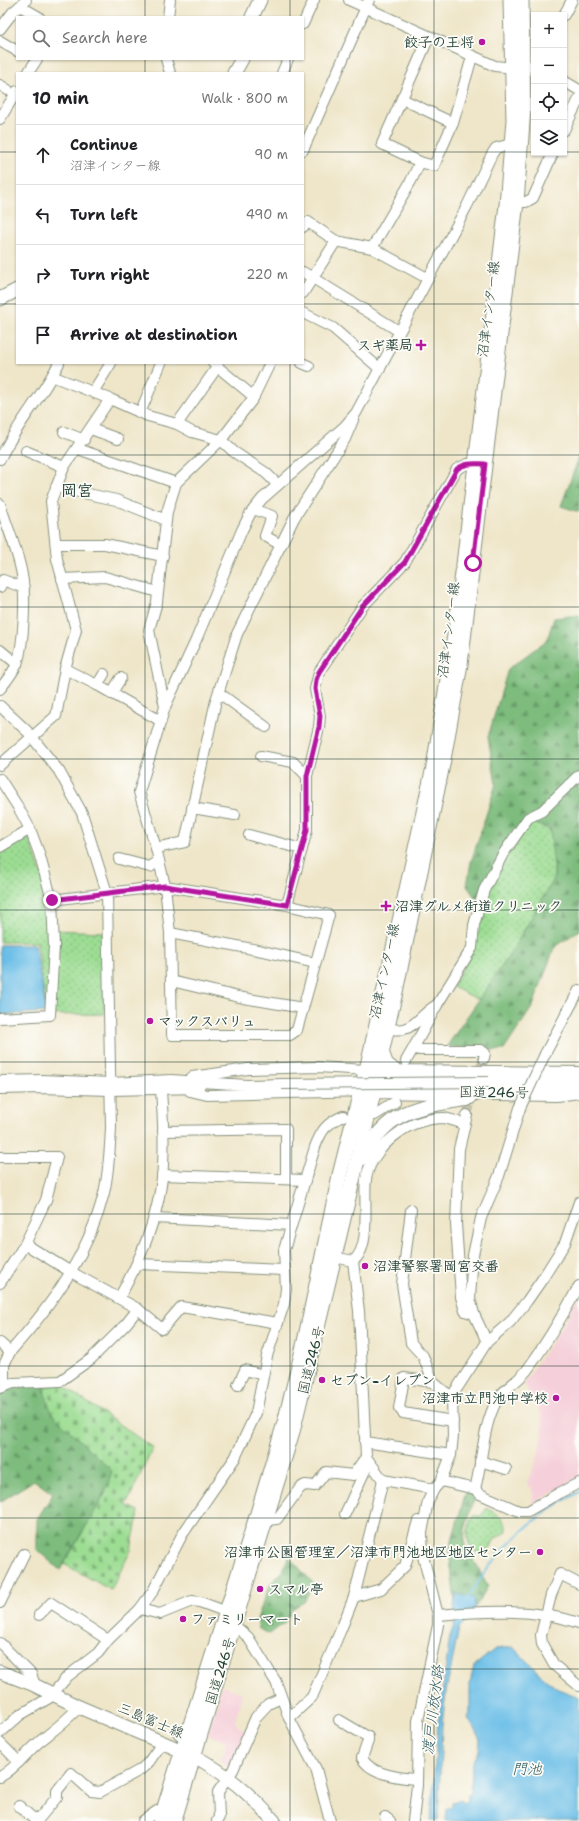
<!DOCTYPE html>
<html lang="en">
<head>
<meta charset="utf-8">
<style>
	:root { --surface:#fff; --page:#f6f6f6; --text:#202124; --muted:#757577; --line:#e0e0e0 }
	body { margin:0; font-family:"Shantell Sans","Klee One",sans-serif; background:var(--page); color:var(--text) }
	.controls { position:absolute; right:12px; top:12px; display:grid; overflow:hidden; border-radius:0px; box-shadow:0 1px 3px #0004 }
	.controls button { width:36px; height:36px; display:grid; place-items:center; padding:0; border:0; border-bottom:1px solid var(--line); background:var(--surface); color:var(--text); font:20px sans-serif }
	.stop { position:absolute; width:12px; height:12px; margin:-9px; border:3px solid #b5179e; border-radius:50%; background:#fff }
	.stop.end { background:#b5179e; border-color:#fff; box-shadow:0 1px 4px #0008 }
	.list { margin:0; padding:0; list-style:none }
	h2 { display:flex; justify-content:space-between; align-items:center; height:52px; margin:0; padding:0 16px; font-size:17px }
	h2 small { font-size:13px; font-weight:400; color:var(--muted) }
	.list li { display:grid; grid-template-columns:26px 1fr auto; gap:12px; align-items:center; box-sizing:border-box; height:60px; padding:0 16px; border-top:1px solid var(--line) }
	.list b { display:block; font-size:15px; white-space:nowrap }
	.list p { margin:0; font-size:13px; white-space:nowrap; color:var(--muted) }
	.list em { font-size:13px; font-style:normal; color:var(--muted) }
	.icon { flex:none; width:22px; height:22px; fill:none; stroke:currentColor; stroke-width:2; stroke-linecap:round; stroke-linejoin:round }
	.map { position:relative; flex:none; width:579px; height:1821px; overflow:hidden }
	.search { position:absolute; background:var(--surface); box-shadow:0 1px 3px #0004; left:16px; top:16px; width:288px; height:44px; display:flex; align-items:center; gap:10px; box-sizing:border-box; padding:0 14px; border-radius:0px; color:var(--muted); font-size:15px }
	.panel { position:absolute; background:var(--surface); box-shadow:0 1px 3px #0004; left:16px; top:72px; width:288px; height:292px; border-radius:0px }
	.map>svg:first-child { display:block }
	.built { fill:#f5cfd9 }
	.grass { fill:url(#grass-dots); stroke:#5e8d64 }
	.forest { fill:url(#forest-firs); stroke:#4e7c58 }
	.cemetery { fill:url(#cemetery-stones); stroke:#5e8d64 }
	.water { fill:#6bbee7; stroke:#457e8e }
	.lines { fill:none; stroke-linecap:round; stroke-linejoin:round }
	.stream { stroke:#6bbee7; stroke-width:2 }
	.minor-tunnel { stroke:#c5c4ab; stroke-width:10; stroke-dasharray:10 5; stroke-linecap:butt }
	.minor-casing { stroke:#87927e; stroke-width:12 }
	.major-casing { stroke:#87927e; stroke-width:15 }
	.highway-casing { stroke:#87927e; stroke-width:16 }
	.minor { stroke:#fff; stroke-width:10 }
	.major { stroke:#fff; stroke-width:13 }
	.highway { stroke:#fff; stroke-width:14 }
	.minor-bridge-casing { stroke:#87927e; stroke-width:12; stroke-linecap:butt }
	.minor-bridge { stroke:#fff; stroke-width:10 }
	.route { stroke:#b5179e; stroke-width:5 }
	.grid { fill:none; stroke:#1f3d34; stroke-width:1; stroke-opacity:0.55 }
	.poi-dot { fill:#b5179e; stroke:#fdfcf7; stroke-width:1.5 }
	.labels { text-anchor:middle; dominant-baseline:central; stroke-width:3.5; stroke-linejoin:round; paint-order:stroke }
	.poi-label { font-size:14px; font-weight:bold; fill:#1f3d34; stroke:#fdfcf7; text-anchor:start }
	.street-label { font-size:14px; fill:#1f3d34; stroke:#fdfcf7 }
	.water-label { font-size:15px; font-style:italic; fill:#325d61; stroke:#fdfcf7 }
	.quarter-label { font-size:16px; font-weight:bold; fill:#1f3d34; stroke:#fdfcf7 }
</style>
</head>
<body>
<div class="map">
<svg width="579" height="1821" viewBox="0 0 579 1821">
	<defs>
		<pattern id="grass-dots" width="8" height="8" patternUnits="userSpaceOnUse"><rect width="8" height="8" fill="#9cdd93"/><path d="M2 2h.1M6 6h.1" fill="none" stroke="#7fb479" stroke-width="1.8" stroke-linecap="round"/></pattern>
		<pattern id="forest-firs" width="22" height="20" patternUnits="userSpaceOnUse"><rect width="22" height="20" fill="#7dbc7d"/><path d="M5 1l3.5 6h-7zM16 11l3.5 6h-7z" fill="#669a67"/></pattern>
		<pattern id="cemetery-stones" width="16" height="16" patternUnits="userSpaceOnUse"><rect width="16" height="16" fill="#9cdd93"/><path d="M2 7V4a2 2 0 0 1 4 0v3zM10 15v-3a2 2 0 0 1 4 0v3z" fill="#7fb479"/></pattern>
	</defs>
	<rect width="100%" height="100%" fill="#fdfcf7"/>
	<filter id="ink" filterUnits="userSpaceOnUse"><feTurbulence type="fractalNoise" baseFrequency=".025" numOctaves="2"/><feDisplacementMap in="SourceGraphic" scale="8" xChannelSelector="R" yChannelSelector="G"/><feConvolveMatrix kernelMatrix="1 2 1 2 8 2 1 2 1" color-interpolation-filters="sRGB"/></filter>
	<filter id="wash" filterUnits="userSpaceOnUse"><feTurbulence type="fractalNoise" baseFrequency=".012" numOctaves="4" result="noise"/><feDisplacementMap in="SourceGraphic" scale="16" xChannelSelector="R" yChannelSelector="G"/><feGaussianBlur stdDeviation="0.9" result="paint"/><feColorMatrix in="noise" values="0 0 0 0 0 0 0 0 0 0 0 0 0 0 0 0 0 1.4 0 .05"/><feComposite in="paint" operator="in"/></filter>
	<g filter="url(#wash)">
		<rect width="100%" height="100%" fill="#efe6c9"/>
		<g class="built">
			<path d="M 579,1294 L 579,1478 L 531,1505 L 534,1493 L 527,1482 L 537,1459 L 543,1435 L 543,1424 L 541,1414 L 524,1383 L 561,1328 Z"/>
			<path d="M 222,1686 L 242,1693 L 235,1722 L 240,1728 L 248,1732 L 230,1769 L 220,1760 L 225,1752 L 226,1740 L 207,1735 Z"/>
		</g>
		<g class="grass">
			<path d="M 528,820 L 554,832 L 554,880 L 504,964 L 479,1000 L 453,987 L 471,951 L 484,890 Z"/>
			<path d="M 27,832 L 51,902 L 53,930 L 103,932 L 104,1014 L 47,1015 L 37,942 L 0,942 L 0,850 Z"/>
			<path d="M 487,1508 C 496,1514 506,1519 507,1531 L 495,1539 L 488,1551 L 481,1554 C 464,1549 465,1528 474,1516 L 481,1516 Z"/>
		</g>
		<g class="forest">
			<path d="M 579,457 L 579,512 L 561,506 Z"/>
			<path d="M 579,615 L 579,930 L 554,948 L 533,1006 L 504,1050 L 481,1050 L 447,1046 L 511,953 L 555,877 L 550,828 L 531,822 L 476,899 L 467,886 L 471,862 L 496,784 L 488,737 L 508,669 L 547,640 L 554,618 Z"/>
			<path d="M 44,1382 L 112,1471 L 105,1494 L 60,1570 L 37,1550 L 37,1519 L 53,1494 L 34,1480 L 0,1502 L 0,1392 Z"/>
			<path d="M 466,1492 L 475,1496 L 465,1529 L 464,1543 L 488,1586 L 476,1606 L 455,1602 L 449,1550 Z"/>
			<path d="M 289,1557 L 313,1583 L 304,1602 L 293,1608 L 285,1622 L 270,1634 L 259,1629 L 257,1619 L 267,1592 L 271,1583 L 284,1570 L 283,1568 Z"/>
		</g>
		<path class="cemetery" d="M 61,1384 L 153,1448 L 126,1505 L 139,1511 L 131,1550 L 111,1590 L 64,1564 L 105,1494 L 112,1471 L 52,1414 L 43,1387 Z"/>
		<g class="water">
			<path d="M 0,945 L 35,945 L 46,1012 L 0,1015 Z"/>
			<path d="M 457,1594 L 474,1598 L 475,1607 L 470,1617 L 459,1628 L 446,1692 L 442,1725 L 438,1821 L 431,1821 L 438,1723 L 450,1636 L 456,1620 L 454,1605 Z"/>
			<path d="M 513,1647 L 546,1680 L 558,1689 L 579,1697 L 579,1821 L 446,1821 L 447,1808 L 452,1807 L 452,1802 L 461,1799 L 463,1803 L 468,1801 L 468,1795 L 471,1794 L 472,1765 L 479,1751 L 480,1739 L 468,1718 L 470,1713 L 470,1683 L 474,1666 L 495,1649 Z"/>
		</g>
		<g class="lines">
			<path class="stream" d="M 468,1598 C 495,1552 532,1516 579,1492"/>
		</g>
	</g>
	<g filter="url(#ink)">
		<g class="lines">
			<path class="minor-tunnel" d="M 467,1115 L 484,1058"/>
			<defs>
				<g id="minor">
					<path d="M 26,0 L 20,6 L 39,17"/>
					<path d="M 349,0 L 495,66 L 513,68 L 534,66"/>
					<path d="M 564,15 L 572,0"/>
					<path d="M 168,17 L 170,0"/>
					<path d="M 303,24 L 314,0"/>
					<path d="M 0,29 L 13,12 L 20,6"/>
					<path d="M 429,37 L 382,144 L 420,162 L 434,166 L 453,123 L 472,57"/>
					<path d="M 0,41 L 17,51"/>
					<path d="M 166,59 L 170,73"/>
					<path d="M 28,73 L 37,59"/>
					<path d="M 282,73 L 288,59"/>
					<path d="M 564,81 L 579,90"/>
					<path d="M 0,85 L 8,90"/>
					<path d="M 402,99 L 453,123"/>
					<path d="M 0,119 L 17,91"/>
					<path d="M 564,130 L 579,99"/>
					<path d="M 303,150 L 369,0"/>
					<path d="M 511,202 L 526,202 L 533,198 L 553,153"/>
					<path d="M 303,227 L 308,222 L 336,241 L 372,248 L 427,278"/>
					<path d="M 372,248 L 411,181 L 420,162"/>
					<path d="M 303,272 L 399,331"/>
					<path d="M 303,293 L 336,241"/>
					<path d="M 303,313 L 333,328 L 380,369"/>
					<path d="M 213,363 L 254,397"/>
					<path d="M 302,363 L 309,366"/>
					<path d="M 52,376 L 110,399"/>
					<path d="M 93,392 L 111,363"/>
					<path d="M 140,413 L 161,363"/>
					<path d="M 177,424 L 218,366"/>
					<path d="M 91,429 L 118,439"/>
					<path d="M 64,432 L 84,440"/>
					<path d="M 78,449 L 176,483"/>
					<path d="M 26,451 L 64,467"/>
					<path d="M 0,459 C 16,425 42,397 59,363"/>
					<path d="M 56,487 L 116,500 L 166,520"/>
					<path d="M 0,504 C 7,527 18,551 22,575 C 26,597 24,643 17,664 C 13,673 6,681 0,689"/>
					<path d="M 254,509 L 272,516 L 265,536 L 281,545"/>
					<path d="M 56,544 L 105,544 L 163,556"/>
					<path d="M 62,579 L 105,577 L 158,592"/>
					<path d="M 0,587 L 3,580 L 24,588"/>
					<path d="M 0,650 L 17,664"/>
					<path d="M 65,669 L 97,685 L 161,721"/>
					<path d="M 97,685 L 104,674"/>
					<path d="M 219,693 L 266,727"/>
					<path d="M 111,694 L 121,678"/>
					<path d="M 0,706 L 28,732 L 59,771 L 82,813 L 107,893 L 111,1127 C 110,1149 109,1171 104,1193 C 89,1254 51,1306 10,1352 L 4,1365 L 4,1386"/>
					<path d="M 165,707 L 149,630 L 157,602 L 167,512 L 176,483 L 221,440 L 252,400 L 270,363"/>
					<path d="M 261,756 L 293,762 L 307,776"/>
					<path d="M 0,765 L 56,716 L 65,669 L 76,630 L 57,559 L 51,501 L 64,467 L 110,399 L 148,416 L 177,424 L 192,432 L 221,440 L 234,452 L 266,473 L 278,485"/>
					<path d="M 0,779 L 18,807 L 30,829 L 39,853 L 52,900 L 54,946 L 50,1015 L 0,1018"/>
					<path d="M 192,808 L 235,815"/>
					<path d="M 249,835 L 302,849"/>
					<path d="M 0,847 L 30,829"/>
					<path d="M 156,848 L 185,842 L 216,700 L 237,634 L 294,518 L 345,439 L 353,420"/>
					<path d="M 119,859 L 150,867 L 159,861"/>
					<path d="M 52,900 L 165,886 L 287,905 L 329,915 L 297,1030 L 290,1035 L 172,1035 L 170,933 L 165,886 L 156,848 L 139,792 L 165,707 L 196,640 L 242,530 L 250,514 L 262,499 L 345,426 L 356,413 L 467,206 L 492,154 L 496,148 L 511,144"/>
					<path d="M 287,905 L 307,830 L 307,776 L 319,727 L 320,716 L 315,689 L 319,672 L 362,607 L 405,562 L 457,469 L 467,464 L 481,464"/>
					<path d="M 170,933 L 263,951 L 315,963"/>
					<path d="M 171,981 L 243,998 L 303,1008"/>
					<path d="M 437,1005 L 472,948 L 474,925 L 484,890 L 503,854 L 528,818 L 542,811 L 579,775"/>
					<path d="M 388,1029 C 392,1029 399,1030 404,1029 C 417,1026 425,1010 437,1005 L 414,1047 L 419,1050 L 481,1050 L 485,1053 L 484,1058"/>
					<path d="M 545,1054 L 579,990"/>
					<path d="M 406,1061 L 414,1047"/>
					<path d="M 192,1077 L 248,1069 L 318,1067 L 366,1070"/>
					<path d="M 0,1081 L 42,1080 L 111,1083 L 171,1080 L 247,1085 L 282,1084"/>
					<path d="M 489,1082 L 579,1084"/>
					<path d="M 0,1089 L 41,1088 L 111,1090 L 199,1088"/>
					<path d="M 190,1091 L 207,1095 L 366,1091"/>
					<path d="M 375,1115 L 395,1102"/>
					<path d="M 467,1115 L 459,1149 L 456,1224 L 461,1297 L 465,1311 L 474,1314"/>
					<path d="M 163,1131 L 286,1129 L 286,1179"/>
					<path d="M 0,1157 L 57,1157 L 46,1200 L 25,1244"/>
					<path d="M 162,1175 L 305,1180"/>
					<path d="M 411,1210 L 402,1284 L 411,1343 L 423,1356 L 433,1382 L 445,1392 L 452,1396"/>
					<path d="M 154,1218 L 291,1225"/>
					<path d="M 334,1257 L 353,1261 C 372,1247 363,1201 366,1179 C 369,1159 385,1142 401,1131 C 412,1123 430,1118 444,1118 C 450,1119 458,1122 464,1124"/>
					<path d="M 353,1261 L 359,1311 L 366,1457 L 383,1480 L 434,1489"/>
					<path d="M 138,1264 L 284,1270"/>
					<path d="M 0,1283 L 25,1244 L 71,1272 L 138,1309 L 162,1329 L 181,1307 L 278,1323"/>
					<path d="M 119,1298 C 140,1261 157,1221 162,1178 C 165,1149 163,1119 161,1090"/>
					<path d="M 487,1342 L 474,1314 L 470,1298 L 473,1255 L 481,1218 L 499,1176 L 520,1108"/>
					<path d="M 0,1343 L 10,1352"/>
					<path d="M 433,1382 L 404,1378 L 399,1408 L 403,1413 L 453,1421"/>
					<path d="M 238,1385 L 245,1370 L 263,1375"/>
					<path d="M 0,1388 L 13,1383 L 60,1381 L 91,1359 L 126,1324 L 138,1309"/>
					<path d="M 365,1442 L 451,1455"/>
					<path d="M 480,1461 L 506,1469"/>
					<path d="M 441,1481 L 475,1489 L 480,1494 L 519,1511 L 528,1511 L 559,1493 L 579,1483"/>
					<path d="M 475,1489 C 483,1459 482,1428 497,1400 C 505,1387 519,1381 527,1370 C 547,1343 563,1315 579,1286"/>
					<path d="M 345,1514 L 369,1462"/>
					<path d="M 267,1520 L 277,1519 L 300,1488 L 305,1485 L 315,1486 L 326,1472 L 353,1475 L 366,1457"/>
					<path d="M 579,1584 L 560,1574 L 551,1595 L 541,1635 L 542,1644 L 554,1665 L 579,1686"/>
					<path d="M 354,1597 L 381,1589 L 405,1566 L 418,1521"/>
					<path d="M 0,1603 L 24,1554"/>
					<path d="M 140,1609 L 160,1614 L 192,1601 L 200,1602 L 227,1612"/>
					<path d="M 39,1615 L 51,1603 L 108,1640"/>
					<path d="M 438,1615 C 484,1611 535,1608 579,1623"/>
					<path d="M 234,1625 L 248,1637 L 276,1682 L 289,1718 L 316,1769 L 330,1821"/>
					<path d="M 0,1643 L 31,1674 L 35,1685"/>
					<path d="M 289,1718 L 312,1697 L 342,1627 L 354,1597 L 383,1480"/>
					<path d="M 339,1720 L 368,1737 L 368,1741 L 362,1758 C 371,1775 400,1778 417,1779"/>
					<path d="M 176,1730 L 187,1743"/>
					<path d="M 0,1733 L 20,1715 L 49,1698 L 68,1676 L 98,1653 L 108,1640 L 140,1609 L 153,1591 L 182,1535 L 235,1458 L 256,1413 L 267,1356 L 284,1304 L 286,1289 L 284,1250 L 315,1147 C 322,1129 326,1124 343,1116"/>
					<path d="M 0,1743 L 19,1762"/>
					<path d="M 0,1777 C 16,1768 25,1754 39,1742 C 54,1730 65,1722 79,1707"/>
					<path d="M 19,1806 L 36,1821"/>
					<path d="M 385,1817 L 390,1821"/>
					<path d="M 37,1821 L 57,1797 L 57,1791 L 71,1773 L 91,1791 L 100,1792 L 140,1770 L 148,1763 L 162,1743"/>
					<path d="M 143,1821 L 157,1811 L 164,1809"/>
					<path d="M 217,1821 L 219,1817 L 218,1792 L 233,1770 L 256,1717 L 268,1704 L 281,1698"/>
					<path d="M 413,1821 L 417,1785 L 418,1721 L 438,1625 L 438,1615 L 423,1556 L 422,1533 L 428,1501 L 434,1489 L 441,1481 L 451,1455 L 453,1436 L 452,1396 L 487,1342 L 510,1322 L 527,1301 L 543,1278 L 565,1243 L 579,1202"/>
				</g>
				<g id="major">
					<path d="M 252,17 L 260,0"/>
					<path d="M 234,73 L 242,59"/>
					<path d="M 0,299 L 17,290"/>
					<path d="M 380,1062 L 396,992 L 443,765 L 461,664 L 517,202 L 524,109 L 522,0"/>
					<path d="M 366,1070 L 433,767 L 456,623 L 506,205 L 513,120 L 510,0"/>
					<path d="M 0,1672 L 32,1684 L 79,1707 L 194,1756 C 227,1774 249,1793 274,1821"/>
				</g>
				<g id="highway">
					<path d="M 382,1053 L 386,1064 L 396,1072"/>
					<path d="M 363,1158 C 386,1110 419,1106 467,1099 L 470,1097"/>
					<path d="M 160,1821 L 257,1515 L 285,1421 L 304,1344 L 340,1173 L 366,1070 L 396,1072 L 579,1074"/>
					<path d="M 174,1821 L 293,1430 L 374,1091 L 556,1094 L 579,1091"/>
				</g>
			</defs>
			<use href="#minor" class="minor-casing"/>
			<use href="#major" class="major-casing"/>
			<use href="#highway" class="highway-casing"/>
			<use href="#minor" class="minor"/>
			<use href="#major" class="major"/>
			<use href="#highway" class="highway"/>
			<defs>
				<g id="minor-bridge">
					<path d="M 282,1084 L 489,1082"/>
					<path d="M 520,1108 L 545,1054"/>
				</g>
			</defs>
			<use href="#minor-bridge" class="minor-bridge-casing"/>
			<use href="#minor-bridge" class="minor-bridge"/>
		</g>
	</g>
	<g class="lines" filter="url(#ink)">
		<path class="route" d="M 52,900 L 165,886 L 287,905 L 307,830 L 307,776 L 319,727 L 320,716 L 315,689 L 316,680 L 319,672 L 362,607 L 405,562 L 457,469 C 466,462 475,464 485,464 L 473,563"/>
	</g>
	<path class="grid" d="M 145,0 L 145,17M 290,0 L 290,17M 434,0 L 434,1821M 145,59 L 145,73M 290,59 L 290,73M 0,152 L 17,152M 303,152 L 534,152M 564,152 L 579,152M 0,304 L 17,304M 303,304 L 579,304M 145,363 L 145,1821M 290,363 L 290,1821M 0,455 L 579,455M 0,607 L 579,607M 0,759 L 579,759M 0,910 L 579,910M 0,1062 L 579,1062M 0,1214 L 579,1214M 0,1366 L 579,1366M 0,1518 L 579,1518M 0,1669 L 579,1669"/>
	<g class="poi-dot">
		<circle cx="482" cy="42" r="4"/>
		<path d="M419 339h4v4h4v4h-4v4h-4v-4h-4v-4h4z"/>
		<path d="M384 900h4v4h4v4h-4v4h-4v-4h-4v-4h4z"/>
		<circle cx="150" cy="1021" r="4"/>
		<circle cx="365" cy="1266" r="4"/>
		<circle cx="322" cy="1380" r="4"/>
		<circle cx="556" cy="1398" r="4"/>
		<circle cx="540" cy="1552" r="4"/>
		<circle cx="260" cy="1589" r="4"/>
		<circle cx="183" cy="1619" r="4"/>
	</g>
	<g class="labels">
		<g class="poi-label">
			<text x="474" y="42" text-anchor="end">餃子の王将</text>
			<text x="413" y="345" text-anchor="end">スギ薬局</text>
			<text x="395" y="906">沼津グルメ街道クリニック</text>
			<text x="158" y="1021">マックスバリュ</text>
			<text x="373" y="1266">沼津警察署岡宮交番</text>
			<text x="330" y="1380">セブン-イレブン</text>
			<text x="548" y="1398" text-anchor="end">沼津市立門池中学校</text>
			<text x="532" y="1552" text-anchor="end">沼津市公園管理室／沼津市門池地区地区センター</text>
			<text x="268" y="1589">スマル亭</text>
			<text x="191" y="1619">ファミリーマート</text>
		</g>
		<g class="street-label">
			<text transform="translate(488 309) rotate(-83)">沼津インター線</text>
			<text transform="translate(448 630) rotate(-83)">沼津インター線</text>
			<text transform="translate(384 971) rotate(-78)">沼津インター線</text>
			<text transform="translate(494 1092) rotate(1)">国道246号</text>
			<text transform="translate(311 1360) rotate(-76)">国道246号</text>
			<text transform="translate(220 1671) rotate(-73)">国道246号</text>
			<text transform="translate(151 1720) rotate(23)">三島富士線</text>
		</g>
		<g class="water-label">
			<text transform="translate(433 1710) rotate(-83)">渡戸川放水路</text>
			<text x="527" y="1769">門池</text>
		</g>
		<g class="quarter-label">
			<text x="77" y="490">岡宮</text>
		</g>
	</g>
</svg>
<div class="controls">
<button>+</button>
<button>−</button>
<button><svg class="icon" aria-label="locate" viewBox="0 0 24 24"><circle cx="12" cy="12" r="6"/><path d="M12 2v4M12 18v4M2 12h4M18 12h4"/></svg></button>
<button><svg class="icon" aria-label="layers" viewBox="0 0 24 24"><path d="M12 4l9 5-9 5-9-5zM3 14l9 5 9-5"/></svg></button>
</div>
<div class="stop" style="left:473px;top:563px"></div>
<div class="stop end" style="left:52px;top:900px"></div>
<div class="search"><svg class="icon" aria-label="search" viewBox="0 0 24 24"><circle cx="10" cy="10" r="6"/><path d="M15 15l6 6"/></svg>Search here</div>
<section class="panel">
<h2>10 min<small>Walk · 800 m</small></h2>
<ul class="list">
<li><svg class="icon" aria-label="ahead" viewBox="0 0 24 24"><path d="M12 20V5M6 11l6-6 6 6"/></svg><div><b>Continue</b><p>沼津インター線</p></div><em>90 m</em></li>
<li><svg class="icon" aria-label="left" viewBox="0 0 24 24"><path d="M17 20v-9H6M10 6l-5 5 5 5"/></svg><div><b>Turn left</b></div><em>490 m</em></li>
<li><svg class="icon" aria-label="right" viewBox="0 0 24 24"><path d="M7 20v-9h11M14 6l5 5-5 5"/></svg><div><b>Turn right</b></div><em>220 m</em></li>
<li><svg class="icon" aria-label="arrive" viewBox="0 0 24 24"><path d="M6 21V4h12l-3 4 3 4H6"/></svg><div><b>Arrive at destination</b></div></li>
</ul>
</section>
</div>
</body>
</html>
